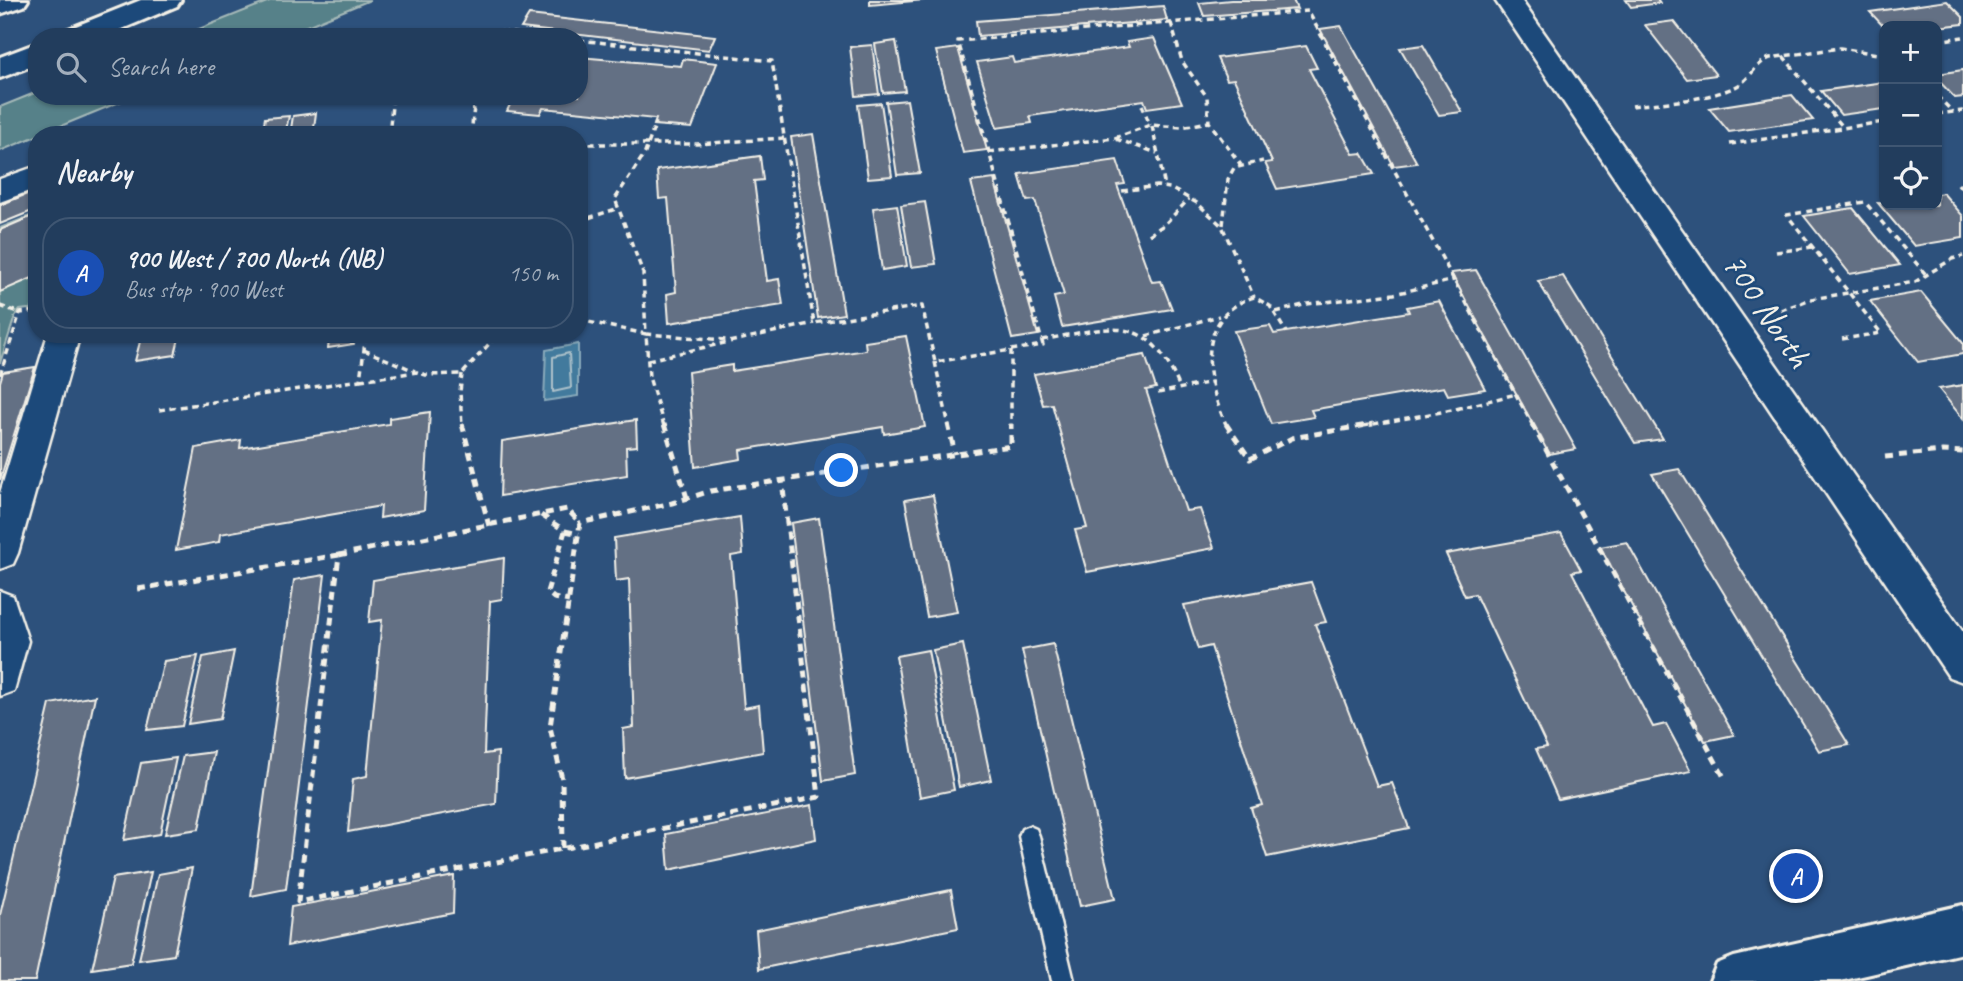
<!DOCTYPE html>
<html lang="en">
<head>
<meta charset="utf-8">
<style>
	:root { --surface:#223d5d; --page:#2e4866; --text:#f1f3f6; --muted:#a2aebc; --line:#3f5672; --accent:#d6ab8b }
	body { margin:0; font-family:Caveat,sans-serif; background:var(--page); color:var(--text) }
	.controls { position:absolute; right:21px; top:21px; display:grid; overflow:hidden; border-radius:14px; box-shadow:0 2px 5px #0004 }
	.controls button { width:63px; height:63px; display:grid; place-items:center; padding:0; border:0; border-bottom:2px solid var(--line); background:var(--surface); color:var(--text); font:35px sans-serif }
	.you { position:absolute; left:842px; top:471px; width:24px; height:24px; margin:-18px; border:5px solid #fff; border-radius:50%; background:#1a73e8; box-shadow:0 0 0 10px #1a73e833 }
	.badge { display:grid; place-items:center; width:46px; height:46px; border-radius:50%; background:var(--accent); color:#fff; font-size:23px; font-weight:700 }
	.pin { position:absolute; translate:-50% -50%; border:4px solid #fff; box-shadow:0 2px 7px #0006 }
	.list { margin:0; padding:0; list-style:none }
	h2 { display:flex; justify-content:space-between; align-items:center; height:91px; margin:0; padding:0 28px; font-size:30px }
	h2 small { font-size:23px; font-weight:400; color:var(--muted) }
	.list li { display:grid; grid-template-columns:46px 1fr auto; gap:21px; align-items:center; box-sizing:border-box; height:112px; margin:0 14px 14px; padding:0 14px; border:2px solid var(--line); border-radius:28px }
	.list b { display:block; font-size:26px; white-space:nowrap }
	.list p { margin:0; font-size:23px; white-space:nowrap; color:var(--muted) }
	.list em { font-size:23px; font-style:normal; color:var(--muted) }
	.icon { flex:none; width:38px; height:38px; fill:none; stroke:currentColor; stroke-width:2; stroke-linecap:round; stroke-linejoin:round }
	.map { position:relative; flex:none; width:1963px; height:981px; overflow:hidden }
	.search { position:absolute; background:var(--surface); box-shadow:0 2px 5px #0004; left:28px; top:28px; width:560px; height:77px; display:flex; align-items:center; gap:18px; box-sizing:border-box; padding:0 24px; border-radius:28px; color:var(--muted); font-size:26px }
	.panel { position:absolute; background:var(--surface); box-shadow:0 2px 5px #0004; left:28px; top:126px; width:560px; height:217px; border-radius:28px }
	.map>svg:first-child { display:block }
	.green { fill:#568189; stroke:#a5b9b8; stroke-width:2 }
	.water { fill:#427a9d; stroke:#89aabb; stroke-width:2 }
	.lines { fill:none; stroke-linecap:round; stroke-linejoin:round }
	.shore { stroke:#adc1ca; stroke-width:2 }
	.building { fill:#646f84; stroke:#f4f1e8; stroke-width:2 }
	.lane-casing { stroke:#f4f1e8; stroke-width:5 }
	.street-casing { stroke:#f4f1e8; stroke-width:5 }
	.secondary-casing { stroke:#f4f1e8; stroke-width:6 }
	.highway-casing { stroke:#f4f1e8; stroke-width:6 }
	.path-far1 { stroke:#f4f1e8; stroke-width:3.5; stroke-dasharray:6 4.5; stroke-linecap:butt }
	.path { stroke:#f4f1e8; stroke-width:5; stroke-dasharray:8 6; stroke-linecap:butt }
	.lane { fill:#1f4a7a; fill-rule:evenodd }
	.street { fill:#1f4a7a; fill-rule:evenodd }
	.secondary { fill:#1f4a7a; fill-rule:evenodd }
	.highway { fill:#1f4a7a; fill-rule:evenodd }
	.labels { text-anchor:middle; dominant-baseline:central; stroke-width:5; stroke-linejoin:round; paint-order:stroke }
	.street-label { font-size:35px; fill:#f4f1e8; stroke:#1f4a7a }
</style>
</head>
<body>
<div class="map">
<svg width="1963" height="981" viewBox="0 0 1963 981">
	<rect width="100%" height="100%" fill="#2d517c"/>
	<filter id="ink" filterUnits="userSpaceOnUse"><feTurbulence type="fractalNoise" baseFrequency=".0143" numOctaves="2"/><feDisplacementMap in="SourceGraphic" scale="14" xChannelSelector="R" yChannelSelector="G"/><feConvolveMatrix kernelMatrix="1 2 1 2 8 2 1 2 1" color-interpolation-filters="sRGB"/></filter>
	<g filter="url(#ink)">
		<g class="green">
			<path d="M 272,0 L 370,0 L 280,37 L 179,37 Z"/>
			<path d="M 37,92 L 37,96 L 134,96 L 0,151 L 0,107 Z"/>
			<path d="M 37,213 L 37,308 L 20,310 L 15,316 L 0,363 L 0,228 Z"/>
		</g>
		<path class="water" d="M 578,344 L 578,396 L 544,401 L 546,350 Z"/>
		<g class="lines">
			<path class="shore" d="M 569,353 L 571,388 L 553,392 L 553,357 Z"/>
		</g>
		<g class="building">
			<path d="M 870,0 L 925,0 L 870,5 Z"/>
			<path d="M 1231,0 L 1293,0 L 1297,9 L 1204,16 L 1199,3 Z"/>
			<path d="M 1626,0 L 1658,0 L 1660,3 L 1631,7 Z"/>
			<path d="M 1947,1 L 1963,17 L 1963,24 L 1937,27 L 1884,27 L 1870,12 Z"/>
			<path d="M 1163,6 L 1167,20 L 978,36 L 976,21 Z"/>
			<path d="M 529,15 L 715,36 L 709,50 L 521,28 Z"/>
			<path d="M 1674,21 L 1716,75 L 1687,79 L 1645,25 Z"/>
			<path d="M 1341,26 L 1417,163 L 1394,166 L 1320,29 Z"/>
			<path d="M 1154,38 L 1182,103 L 1147,108 L 1144,100 L 1030,116 L 1032,123 L 997,128 L 977,62 L 1012,57 L 1014,63 L 1129,47 L 1127,42 Z"/>
			<path d="M 896,41 L 905,91 L 883,93 L 875,44 Z"/>
			<path d="M 872,45 L 879,94 L 856,96 L 850,47 Z"/>
			<path d="M 1423,45 L 1462,112 L 1439,115 L 1400,48 Z"/>
			<path d="M 1306,46 L 1317,68 L 1309,69 L 1353,154 L 1362,153 L 1374,174 L 1277,189 L 1265,163 L 1272,162 L 1234,79 L 1227,80 L 1217,58 Z"/>
			<path d="M 958,48 L 987,150 L 963,153 L 936,51 Z"/>
			<path d="M 579,57 L 681,66 L 683,59 L 717,63 L 692,128 L 654,125 L 656,119 L 543,108 L 540,114 L 507,111 L 514,96 L 579,96 Z"/>
			<path d="M 1963,70 L 1963,97 L 1955,98 L 1937,79 L 1937,74 Z"/>
			<path d="M 1884,82 L 1884,109 L 1841,115 L 1821,91 Z"/>
			<path d="M 1792,95 L 1813,120 L 1729,132 L 1709,108 Z"/>
			<path d="M 907,100 L 920,173 L 897,175 L 886,102 Z"/>
			<path d="M 881,103 L 892,176 L 868,178 L 858,105 Z"/>
			<path d="M 316,113 L 313,135 L 290,135 L 293,116 Z"/>
			<path d="M 289,116 L 285,135 L 262,135 L 265,118 Z"/>
			<path d="M 813,134 L 844,314 L 818,318 L 791,137 Z"/>
			<path d="M 760,156 L 763,180 L 754,181 L 767,281 L 779,279 L 783,305 L 669,323 L 667,294 L 676,292 L 668,198 L 659,199 L 657,170 Z"/>
			<path d="M 1117,160 L 1125,184 L 1117,185 L 1152,282 L 1161,281 L 1172,309 L 1062,327 L 1054,297 L 1064,295 L 1035,200 L 1027,201 L 1019,174 Z"/>
			<path d="M 994,179 L 1038,335 L 1012,339 L 971,182 Z"/>
			<path d="M 37,190 L 37,209 L 0,224 L 0,205 Z"/>
			<path d="M 1943,193 L 1963,216 L 1963,238 L 1914,246 L 1878,203 L 1937,205 L 1937,194 Z"/>
			<path d="M 925,202 L 936,264 L 911,267 L 901,205 Z"/>
			<path d="M 897,205 L 907,266 L 882,270 L 873,208 Z"/>
			<path d="M 1853,208 L 1900,265 L 1850,274 L 1804,216 Z"/>
			<path d="M 37,214 L 37,276 L 0,292 L 0,230 Z"/>
			<path d="M 1476,270 L 1576,449 L 1549,454 L 1451,273 Z"/>
			<path d="M 1563,276 L 1663,439 L 1635,443 L 1538,281 Z"/>
			<path d="M 1921,292 L 1963,343 L 1963,354 L 1918,362 L 1870,301 Z"/>
			<path d="M 1439,301 L 1485,389 L 1448,395 L 1444,387 L 1311,410 L 1314,417 L 1271,424 L 1234,331 L 1270,326 L 1274,334 L 1409,312 L 1407,307 Z"/>
			<path d="M 142,334 L 180,334 L 175,355 L 135,361 Z"/>
			<path d="M 223,334 L 249,334 L 248,337 L 221,341 Z"/>
			<path d="M 330,334 L 355,334 L 354,344 L 328,348 Z"/>
			<path d="M 906,336 L 925,427 L 884,434 L 883,427 L 740,450 L 741,459 L 695,467 L 688,372 L 732,365 L 732,371 L 866,350 L 865,342 Z"/>
			<path d="M 1145,355 L 1156,388 L 1146,390 L 1186,511 L 1200,509 L 1214,548 L 1087,572 L 1075,530 L 1087,528 L 1052,404 L 1043,405 L 1034,374 Z"/>
			<path d="M 35,367 L 0,480 L 0,382 L 3,372 Z"/>
			<path d="M 1963,385 L 1963,419 L 1939,389 Z"/>
			<path d="M 430,412 L 424,510 L 380,518 L 381,506 L 220,534 L 219,542 L 176,550 L 196,448 L 241,440 L 240,448 L 389,424 L 389,418 Z"/>
			<path d="M 636,420 L 637,446 L 626,447 L 627,475 L 500,496 L 502,441 Z"/>
			<path d="M 1679,469 L 1849,745 L 1819,751 L 1652,474 Z"/>
			<path d="M 933,495 L 957,612 L 927,617 L 905,500 Z"/>
			<path d="M 740,517 L 743,554 L 731,556 L 744,708 L 759,705 L 763,752 L 625,778 L 623,729 L 634,727 L 629,579 L 616,581 L 614,538 Z"/>
			<path d="M 819,518 L 855,775 L 823,781 L 791,523 Z"/>
			<path d="M 1561,533 L 1581,570 L 1572,572 L 1653,727 L 1666,724 L 1691,771 L 1558,799 L 1536,749 L 1547,747 L 1475,594 L 1465,596 L 1446,554 Z"/>
			<path d="M 1627,542 L 1734,735 L 1705,741 L 1600,547 Z"/>
			<path d="M 504,558 L 502,599 L 490,601 L 484,754 L 498,752 L 496,804 L 348,832 L 353,779 L 367,776 L 382,620 L 369,622 L 373,580 Z"/>
			<path d="M 325,575 L 286,889 L 251,896 L 294,580 Z"/>
			<path d="M 1311,582 L 1326,622 L 1315,624 L 1377,786 L 1392,783 L 1409,828 L 1267,857 L 1251,808 L 1262,805 L 1211,646 L 1198,649 L 1184,605 Z"/>
			<path d="M 963,644 L 991,780 L 959,787 L 933,650 Z"/>
			<path d="M 1053,644 L 1115,899 L 1080,906 L 1022,650 Z"/>
			<path d="M 928,650 L 954,790 L 920,797 L 896,656 Z"/>
			<path d="M 234,651 L 220,719 L 188,724 L 203,657 Z"/>
			<path d="M 198,656 L 182,726 L 147,730 L 164,661 Z"/>
			<path d="M 95,696 L 35,981 L 0,981 L 0,915 L 50,704 Z"/>
			<path d="M 214,752 L 199,829 L 165,834 L 183,756 Z"/>
			<path d="M 176,758 L 160,834 L 124,840 L 141,763 Z"/>
			<path d="M 812,805 L 816,839 L 669,870 L 666,834 Z"/>
			<path d="M 192,868 L 174,955 L 139,960 L 158,874 Z"/>
			<path d="M 151,872 L 131,963 L 92,969 L 113,878 Z"/>
			<path d="M 454,876 L 453,913 L 287,946 L 291,907 Z"/>
			<path d="M 951,890 L 958,928 L 759,969 L 756,930 Z"/>
		</g>
		<g class="lines">
			<defs>
				<path id="lane" d="M 1029,826 L 1036,829 L 1039,836 L 1074,981 L 1052,981 L 1019,836 L 1022,829 Z"/>
				<g id="street">
					<path d="M 1495,0 L 1521,0 L 1963,632 L 1963,682 L 1949,677 Z"/>
					<path d="M 37,166 L 37,188 L 0,202 L 0,179 Z"/>
					<path d="M 48,334 L 80,334 L 18,553 L 13,564 L 0,569 L 0,493 Z"/>
					<path d="M 0,591 L 13,596 L 28,641 L 14,691 L 0,696 Z"/>
				</g>
				<path id="secondary" d="M 1963,905 L 1963,953 L 1840,981 L 1710,981 L 1717,964 L 1734,957 Z"/>
				<g id="highway">
					<path d="M 0,0 L 28,0 L 24,6 L 0,14 Z"/>
					<path d="M 141,0 L 181,0 L 177,6 L 103,37 L 62,37 L 66,30 Z"/>
					<path d="M 37,43 L 37,64 L 0,78 L 0,57 Z"/>
				</g>
			</defs>
			<use href="#lane" class="lane-casing"/>
			<use href="#street" class="street-casing"/>
			<use href="#secondary" class="secondary-casing"/>
			<use href="#highway" class="highway-casing"/>
			<g class="path-far1">
				<path d="M 1171,23 L 1182,61 L 1207,97 L 1209,122 L 1241,165"/>
				<path d="M 481,37 L 496,31 L 547,37"/>
				<path d="M 579,40 L 772,61 L 814,323 L 922,306 L 935,362 L 1043,345 L 958,41 L 1308,11 L 1533,426"/>
				<path d="M 1937,41 L 1963,37"/>
				<path d="M 1783,56 L 1843,127"/>
				<path d="M 1937,96 L 1953,112"/>
				<path d="M 1142,105 L 1150,125"/>
				<path d="M 1632,106 C 1665,102 1702,101 1733,88 C 1750,81 1754,64 1770,58 L 1840,48 L 1884,55"/>
				<path d="M 1937,114 L 1963,111"/>
				<path d="M 1152,126 L 1165,187"/>
				<path d="M 389,135 L 393,96"/>
				<path d="M 471,135 L 474,107 L 483,96"/>
				<path d="M 1116,139 L 1157,153"/>
				<path d="M 579,144 L 697,144 L 784,138"/>
				<path d="M 1730,144 L 1884,122"/>
				<path d="M 989,152 L 1115,138 L 1150,125 L 1181,127 L 1209,122"/>
				<path d="M 1958,184 L 1963,190"/>
				<path d="M 1122,191 L 1157,186 L 1170,188 L 1197,203 L 1222,226 L 1254,297"/>
				<path d="M 579,221 L 619,208"/>
				<path d="M 1223,225 L 1228,179 L 1234,168 L 1263,161"/>
				<path d="M 1149,235 L 1165,224 L 1189,199"/>
				<path d="M 1776,252 L 1812,247"/>
				<path d="M 0,306 L 20,313"/>
				<path d="M 1781,310 L 1811,299 L 1915,282 L 1952,259 L 1963,256"/>
				<path d="M 1276,312 L 1307,304 L 1394,294 L 1454,280"/>
				<path d="M 579,320 L 646,334 L 643,273 L 615,199 L 645,153 L 656,122"/>
				<path d="M 1146,336 L 1219,316"/>
				<path d="M 1842,339 L 1881,333 L 1787,215 L 1865,202 L 1927,276"/>
				<path d="M 1042,340 C 1112,327 1148,311 1180,388"/>
				<path d="M 364,350 L 415,371"/>
				<path d="M 1011,350 L 1011,426"/>
				<path d="M 648,360 L 814,323"/>
				<path d="M 935,362 L 949,426"/>
				<path d="M 462,374 L 460,392 L 462,426"/>
				<path d="M 0,375 L 20,313 L 37,311"/>
				<path d="M 360,380 L 417,372 L 426,375 L 462,374 L 498,334"/>
				<path d="M 1158,393 L 1212,382"/>
				<path d="M 159,410 L 360,380 L 366,334"/>
				<path d="M 664,426 L 649,377 L 646,334 L 726,340"/>
				<path d="M 1227,426 C 1204,380 1195,315 1254,297 L 1270,306 L 1286,332"/>
				<path d="M 1363,426 L 1452,410 L 1516,394"/>
			</g>
			<g class="path">
				<path d="M 462,424 L 489,526"/>
				<path d="M 664,424 L 687,498"/>
				<path d="M 948,424 L 955,454"/>
				<path d="M 1226,424 L 1250,459 L 1292,438 L 1373,424"/>
				<path d="M 1532,424 L 1724,777"/>
				<path d="M 1885,457 L 1942,451 L 1963,452"/>
				<path d="M 541,515 L 565,531 L 547,592 L 554,598 L 569,601"/>
				<path d="M 565,531 L 579,534"/>
				<path d="M 339,555 L 567,509 L 580,523"/>
				<path d="M 138,589 L 339,555 L 298,902 L 819,797 L 782,480"/>
				<path d="M 563,848 L 562,779 L 550,727 L 580,523 L 672,503 L 711,491 L 1011,446 L 1011,424"/>
			</g>
			<use href="#lane" class="lane"/>
			<use href="#street" class="street"/>
			<use href="#secondary" class="secondary"/>
			<use href="#highway" class="highway"/>
		</g>
	</g>
	<g class="labels">
		<g class="street-label">
			<text transform="translate(1767 310) rotate(56)">700 North</text>
		</g>
	</g>
</svg>
<div class="controls">
<button>+</button>
<button>−</button>
<button><svg class="icon" aria-label="locate" viewBox="0 0 24 24"><circle cx="12" cy="12" r="6"/><path d="M12 2v4M12 18v4M2 12h4M18 12h4"/></svg></button>
</div>
<div class="you"></div>
<div class="pin badge" style="left:1796px;top:876px;background:#1a4fb4">A</div>
<div class="search"><svg class="icon" aria-label="search" viewBox="0 0 24 24"><circle cx="10" cy="10" r="6"/><path d="M15 15l6 6"/></svg>Search here</div>
<section class="panel">
<h2>Nearby<small></small></h2>
<ul class="list">
<li><span class="badge" style="background:#1a4fb4">A</span><div><b>900 West / 700 North (NB)</b><p>Bus stop · 900 West</p></div><em>150 m</em></li>
</ul>
</section>
</div>
</body>
</html>
